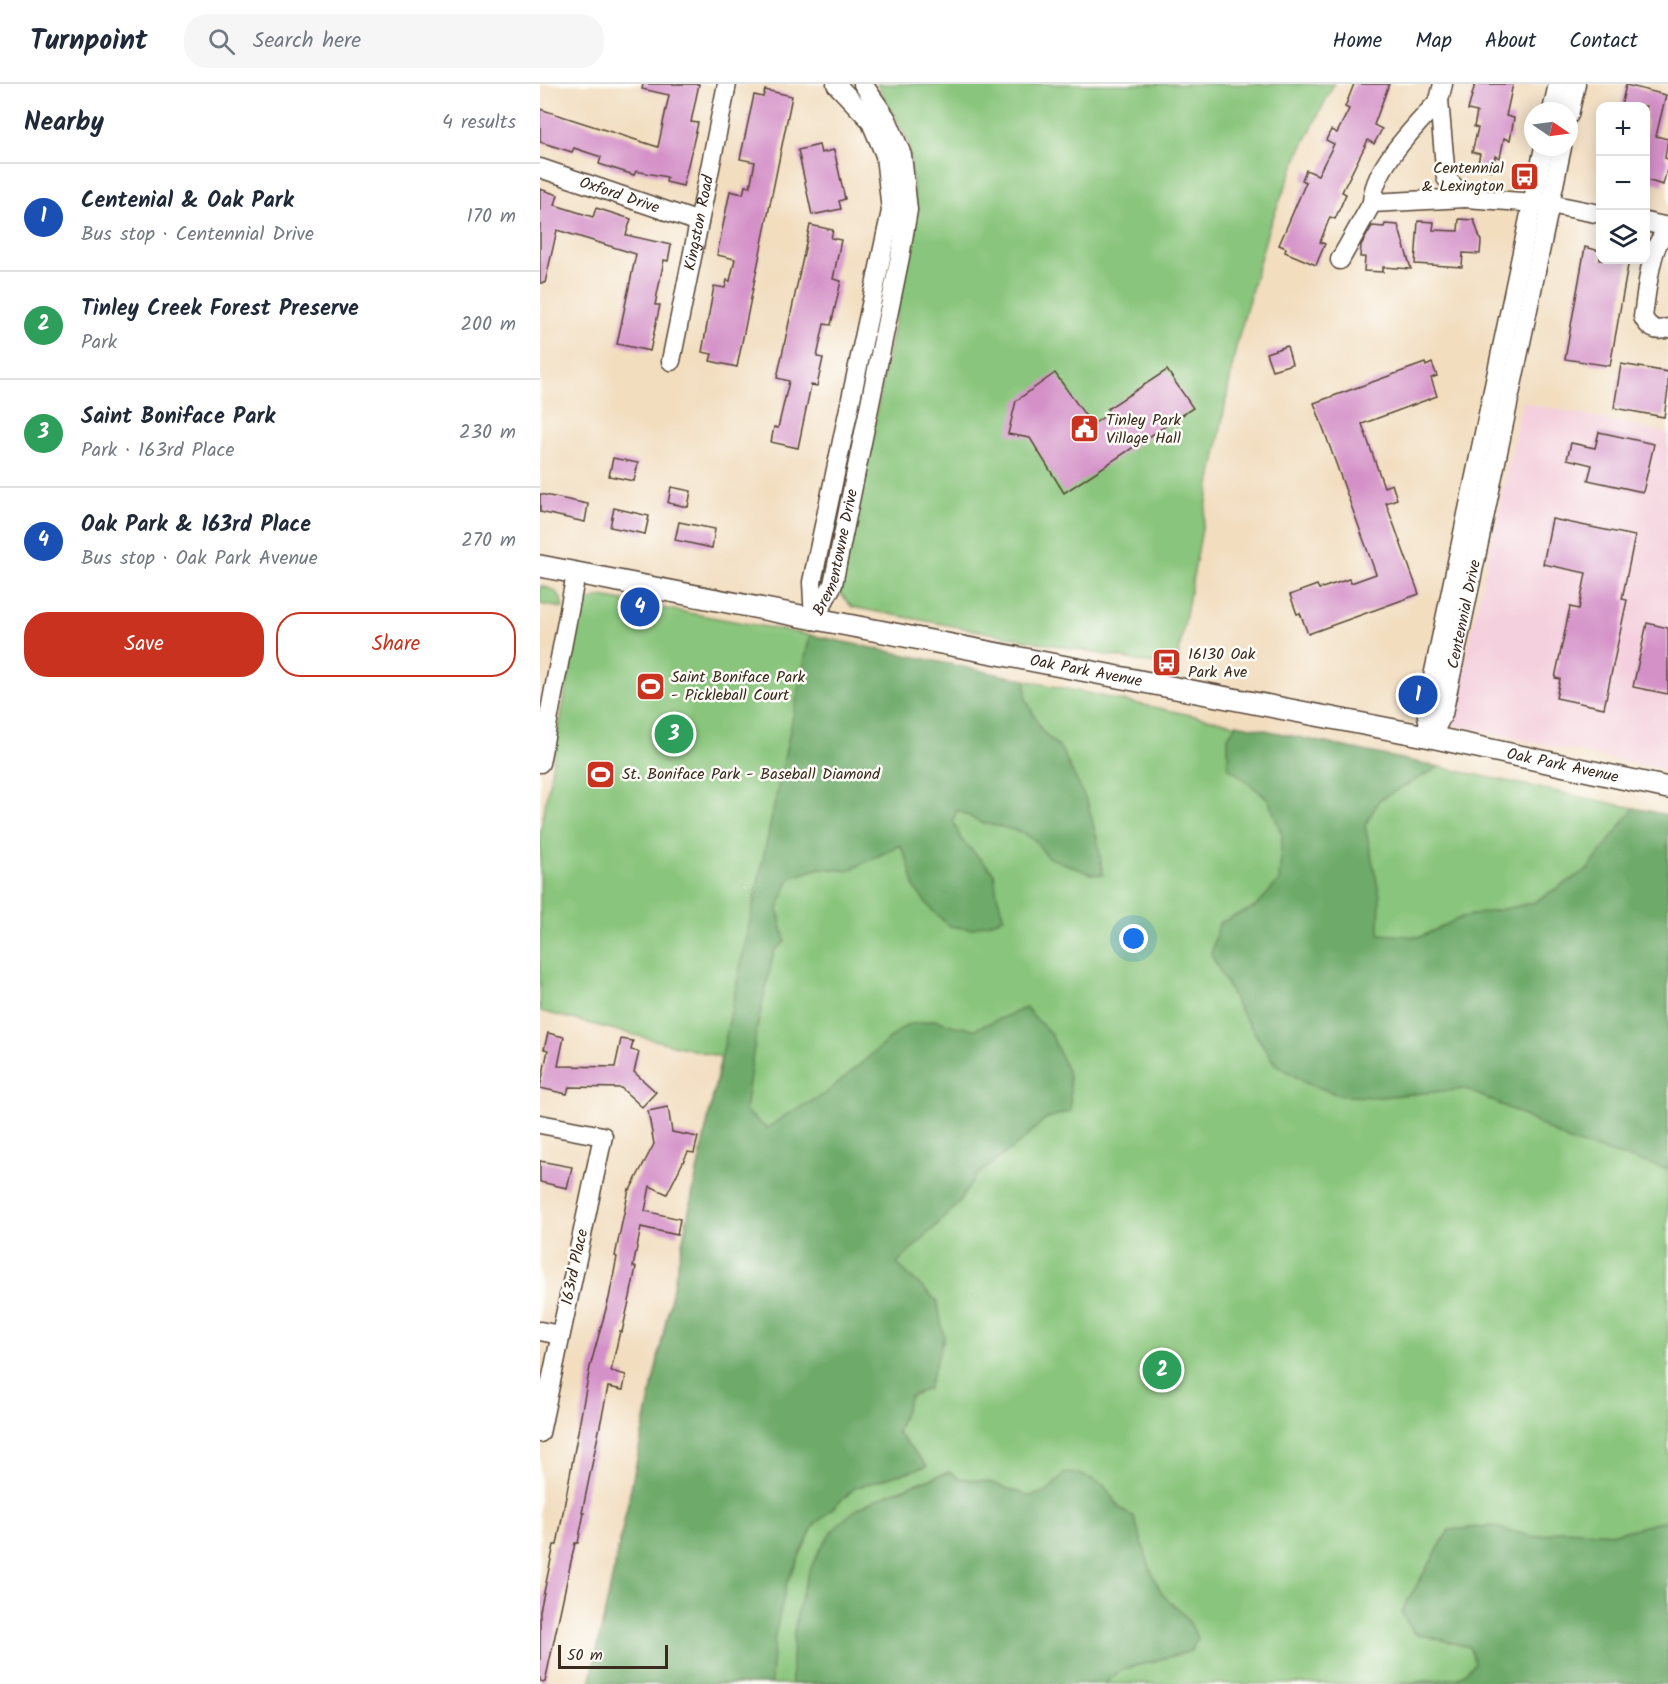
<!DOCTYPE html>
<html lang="en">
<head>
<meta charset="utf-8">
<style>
	:root { --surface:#fff; --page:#f6f6f7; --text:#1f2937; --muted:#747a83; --line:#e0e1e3; --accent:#c8321e }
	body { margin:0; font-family:Kalam,sans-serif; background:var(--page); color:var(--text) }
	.controls { position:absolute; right:18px; top:18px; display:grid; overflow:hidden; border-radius:12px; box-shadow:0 3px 15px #0003 }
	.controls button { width:54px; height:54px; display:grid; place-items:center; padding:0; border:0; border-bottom:2px solid var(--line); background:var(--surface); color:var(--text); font:30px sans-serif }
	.compass { position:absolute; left:984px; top:18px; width:54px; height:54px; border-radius:50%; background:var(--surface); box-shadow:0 3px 15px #0003; rotate:103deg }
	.scale { position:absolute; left:18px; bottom:15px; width:110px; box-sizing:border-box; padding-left:6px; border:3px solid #3b2a1e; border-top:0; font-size:16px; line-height:21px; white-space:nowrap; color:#3b2a1e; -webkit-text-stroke:4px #fdfcf7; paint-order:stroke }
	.you { position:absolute; left:594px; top:855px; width:21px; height:21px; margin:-15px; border:4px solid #fff; border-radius:50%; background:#1a73e8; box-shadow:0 0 0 9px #1a73e833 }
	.badge { display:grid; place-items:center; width:39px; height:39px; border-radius:50%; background:var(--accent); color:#fff; font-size:20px; font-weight:700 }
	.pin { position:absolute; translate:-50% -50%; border:3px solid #fff; box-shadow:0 2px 6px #0006 }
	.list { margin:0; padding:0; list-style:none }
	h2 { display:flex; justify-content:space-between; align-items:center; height:78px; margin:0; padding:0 24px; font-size:26px }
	h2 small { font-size:20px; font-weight:400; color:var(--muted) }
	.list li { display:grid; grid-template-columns:39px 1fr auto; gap:18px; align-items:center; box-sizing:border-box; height:108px; padding:0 24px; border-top:2px solid var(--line) }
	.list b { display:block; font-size:22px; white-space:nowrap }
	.list p { margin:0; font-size:20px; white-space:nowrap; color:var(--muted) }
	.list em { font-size:20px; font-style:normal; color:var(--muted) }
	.actions { display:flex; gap:12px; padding:18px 24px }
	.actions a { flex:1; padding:14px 0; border:2px solid var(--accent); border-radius:24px; text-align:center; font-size:21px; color:var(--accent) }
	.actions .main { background:var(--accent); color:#fff }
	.icon { flex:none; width:33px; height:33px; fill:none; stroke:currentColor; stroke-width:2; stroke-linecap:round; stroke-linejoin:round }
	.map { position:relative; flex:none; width:1128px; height:1600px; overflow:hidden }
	header { display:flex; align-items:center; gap:36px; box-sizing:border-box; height:84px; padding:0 30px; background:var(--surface); border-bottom:2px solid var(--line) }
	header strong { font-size:28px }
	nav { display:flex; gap:33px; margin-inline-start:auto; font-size:21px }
	.search { width:420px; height:54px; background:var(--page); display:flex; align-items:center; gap:15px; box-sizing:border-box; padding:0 21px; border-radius:24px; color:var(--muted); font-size:22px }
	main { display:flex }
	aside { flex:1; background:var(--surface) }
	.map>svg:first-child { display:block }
	.built { fill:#f4cfdd }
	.green { fill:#89c57b; stroke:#62784c; stroke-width:1.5 }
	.forest { fill:#6eaa6b; stroke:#546a44; stroke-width:1.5 }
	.building { fill:#d491c8 }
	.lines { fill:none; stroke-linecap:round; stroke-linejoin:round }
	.minor-casing { stroke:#564536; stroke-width:21 }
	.tertiary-casing { stroke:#564536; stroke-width:24 }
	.minor { stroke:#fff; stroke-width:18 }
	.tertiary { stroke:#fff; stroke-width:21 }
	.labels { text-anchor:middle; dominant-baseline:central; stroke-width:5; stroke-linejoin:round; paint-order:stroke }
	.poi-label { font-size:16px; fill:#3b2a1e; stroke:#fdfcf7; text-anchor:start }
	.street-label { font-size:16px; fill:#3b2a1e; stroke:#fdfcf7 }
</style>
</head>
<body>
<header>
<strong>Turnpoint</strong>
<div class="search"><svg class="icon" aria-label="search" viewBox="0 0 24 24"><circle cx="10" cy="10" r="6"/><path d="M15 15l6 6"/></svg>Search here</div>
<nav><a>Home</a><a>Map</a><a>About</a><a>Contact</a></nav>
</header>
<main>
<aside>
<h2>Nearby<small>4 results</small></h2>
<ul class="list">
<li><span class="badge" style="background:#1a4fb4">1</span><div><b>Centenial &amp; Oak Park</b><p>Bus stop · Centennial Drive</p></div><em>170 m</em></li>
<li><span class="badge" style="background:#2e9e5b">2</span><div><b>Tinley Creek Forest Preserve</b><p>Park</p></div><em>200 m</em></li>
<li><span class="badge" style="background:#2e9e5b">3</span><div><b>Saint Boniface Park</b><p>Park · 163rd Place</p></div><em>230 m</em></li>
<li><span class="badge" style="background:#1a4fb4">4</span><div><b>Oak Park &amp; 163rd Place</b><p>Bus stop · Oak Park Avenue</p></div><em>270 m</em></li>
</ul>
<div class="actions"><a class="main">Save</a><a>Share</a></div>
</aside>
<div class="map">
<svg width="1128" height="1600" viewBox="0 0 1128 1600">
	<rect width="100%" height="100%" fill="#fdfcf7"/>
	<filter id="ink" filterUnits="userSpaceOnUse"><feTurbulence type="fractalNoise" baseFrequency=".0167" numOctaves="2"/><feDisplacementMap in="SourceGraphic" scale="12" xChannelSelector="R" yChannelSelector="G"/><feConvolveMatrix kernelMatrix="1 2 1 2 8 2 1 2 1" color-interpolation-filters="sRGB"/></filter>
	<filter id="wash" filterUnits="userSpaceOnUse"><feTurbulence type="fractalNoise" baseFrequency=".008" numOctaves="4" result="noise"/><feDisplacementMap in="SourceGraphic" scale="24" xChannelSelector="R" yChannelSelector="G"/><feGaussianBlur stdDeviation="1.35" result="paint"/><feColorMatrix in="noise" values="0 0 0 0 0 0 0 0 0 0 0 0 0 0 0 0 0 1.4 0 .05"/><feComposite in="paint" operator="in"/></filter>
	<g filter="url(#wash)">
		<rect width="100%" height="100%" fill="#f2ddbf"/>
		<path class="built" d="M 982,318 L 1128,349 L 1128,687 L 911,641 Z"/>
		<g class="green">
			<path d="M 337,0 L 794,0 L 759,69 L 728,146 L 696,263 L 636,584 L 312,523 L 300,509 L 376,131 L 368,57 Z"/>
			<path d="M 0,502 C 15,505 21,509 23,524 L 0,520 Z"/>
			<path d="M 62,513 L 270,551 L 1128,731 L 1128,1600 L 50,1600 L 181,973 L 0,927 L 0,749 L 39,534 C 44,521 48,514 62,513 Z"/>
		</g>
		<g class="forest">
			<path d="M 270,551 L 486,596 L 486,615 L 502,647 L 521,665 L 548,720 L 558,759 L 563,791 L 551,790 L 507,773 L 495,756 L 478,747 L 440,738 L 417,726 L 413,737 L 421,755 L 454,789 L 457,811 L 464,834 L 431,845 L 409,842 L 392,826 L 375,805 L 368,778 L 360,761 L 308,787 L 280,784 L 250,794 L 238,826 L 245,858 L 234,867 L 216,949 L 205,1027 L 227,1044 L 246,1031 L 285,1010 L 366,941 L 396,936 L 414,942 L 435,945 L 486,924 L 511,950 L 529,991 L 531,1027 L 505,1035 L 482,1057 L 436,1092 L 417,1121 L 357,1180 L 397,1217 L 404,1253 L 388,1305 L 370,1312 L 357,1348 L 387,1382 L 315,1404 L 274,1441 L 247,1499 L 235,1551 L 231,1591 L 232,1600 L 50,1600 Z"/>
			<path d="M 697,640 L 899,683 L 839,716 L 825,742 L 840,812 L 839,850 L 880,853 L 922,833 L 993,819 L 1048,785 L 1094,724 L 1128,731 L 1128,1085 L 1029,1057 L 979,1029 L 926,1005 L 841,1013 L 802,1012 L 766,999 L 735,980 L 701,928 L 671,870 L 679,839 L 715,823 L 739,797 L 742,751 L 728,715 L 688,683 L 688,653 Z"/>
			<path d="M 409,1388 L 419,1394 L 449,1398 L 489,1412 L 507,1408 L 525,1389 L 541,1390 L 564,1401 L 580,1424 L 594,1433 L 612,1490 L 623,1511 L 646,1533 L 658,1554 L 651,1567 L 581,1586 L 564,1600 L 325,1600 C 303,1596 276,1600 252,1600 C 250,1541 263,1462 316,1426 C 338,1411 383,1398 409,1388 Z"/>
			<path d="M 1128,1436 L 1128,1600 L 853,1600 L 918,1594 L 935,1579 L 929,1563 L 874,1549 L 861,1528 L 909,1446 L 950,1442 L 996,1453 L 1023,1446 L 1077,1449 Z"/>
		</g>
		<g id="blocks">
			<g class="building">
				<path d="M 103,0 L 159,0 L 151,38 L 158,39 L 143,102 L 126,98 L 127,93 L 96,87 L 94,91 L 59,80 L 61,73 L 34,64 L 32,68 L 0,58 L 0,25 L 118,63 L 129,11 L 102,5 Z"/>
				<path d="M 814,0 L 849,0 L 834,41 L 842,45 L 834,60 L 828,56 L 802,108 L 806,110 L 795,135 L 790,133 L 780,158 L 785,160 L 776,181 L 745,168 L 746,164 L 739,161 L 766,98 L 762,96 L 766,86 L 778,91 L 794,60 L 786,56 L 791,46 L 797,49 L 809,25 L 805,23 Z"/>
				<path d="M 935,0 L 973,0 L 966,32 L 974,34 L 970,56 L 964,54 L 960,74 L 955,72 L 952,87 L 937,83 L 940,70 L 932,68 L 938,44 L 934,43 L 937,28 L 928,26 Z"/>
				<path d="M 1086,1 L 1126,11 L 1116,52 L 1128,55 L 1125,74 L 1128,75 L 1128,81 L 1123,101 L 1106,96 L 1106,22 L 1081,22 Z"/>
				<path d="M 225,6 L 252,12 L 197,283 L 170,277 L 172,270 L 162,268 L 174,202 L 185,204 L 187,196 L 190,197 L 195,175 L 177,171 L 190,107 L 203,110 L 205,102 L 210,103 L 215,78 L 200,75 L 214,11 L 223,13 Z"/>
				<path d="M 279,61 L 281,69 L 294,66 L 305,115 L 299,117 L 301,125 L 272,131 L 258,66 Z"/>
				<path d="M 0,105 L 18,111 L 15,121 L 53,133 L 56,124 L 91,135 L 86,151 L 131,161 L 128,177 L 124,176 L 115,221 L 120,221 L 110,267 L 77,260 L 96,170 L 17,146 L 5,199 L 0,199 Z"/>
				<path d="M 919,135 L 934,136 L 941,157 L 940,170 L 923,169 L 922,183 L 875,180 L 878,137 L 894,138 L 893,146 L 918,147 Z"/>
				<path d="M 845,140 L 858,141 L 871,185 L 843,183 L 843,188 L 824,187 L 825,173 L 820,173 L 821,161 L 832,142 L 844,143 Z"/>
				<path d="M 270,141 L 293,146 L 291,154 L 301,156 L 293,195 L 301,197 L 291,241 L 284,240 L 277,273 L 283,274 L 277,302 L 271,301 L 258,364 L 231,358 L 234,343 L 238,344 L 249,297 L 237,294 Z"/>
				<path d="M 1045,163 L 1060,167 L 1060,176 L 1089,176 L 1070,282 L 1025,275 Z"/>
				<path d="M 747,262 L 752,280 L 732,286 L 726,269 Z"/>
				<path d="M 885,279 L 886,282 L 892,279 L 897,292 L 891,294 L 897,312 L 822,340 L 844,403 L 852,400 L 857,415 L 846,419 L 879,510 L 768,550 L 760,529 L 757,530 L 750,511 L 777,501 L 779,505 L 809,495 L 811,499 L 836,490 L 774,319 Z"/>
				<path d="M 1081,280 L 1128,288 L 1128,306 L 1124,333 L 1074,324 Z"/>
				<path d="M 627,286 L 653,324 L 524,409 L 490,354 L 468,350 L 476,317 L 515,289 L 552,341 L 569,329 L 567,325 Z"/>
				<path d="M 1059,348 L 1114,360 L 1103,408 L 1048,396 L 1052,381 L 1027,375 L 1031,359 L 1055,364 Z"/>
				<path d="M 73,374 L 98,379 L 94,397 L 69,392 Z"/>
				<path d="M 131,403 L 151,407 L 148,423 L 128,419 Z"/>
				<path d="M 0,410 L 48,420 L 45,438 L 0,428 Z"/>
				<path d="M 74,424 L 109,432 L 105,450 L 70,443 Z"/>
				<path d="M 1012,435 L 1095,452 L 1082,515 L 1087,516 L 1064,624 L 1016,614 L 1020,595 L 1015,594 L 1030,523 L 1039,525 L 1046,489 L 1003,480 Z"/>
				<path d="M 139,438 L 175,445 L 172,464 L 135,456 Z"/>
				<path d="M 1107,539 L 1128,544 L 1128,610 L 1093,603 Z"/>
				<path d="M 8,949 L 24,953 L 18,982 L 75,983 L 81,955 L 93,957 L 91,966 L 99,968 L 94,988 L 116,1008 L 102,1023 L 81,1004 L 29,1003 L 27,1010 L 0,1004 L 8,966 L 4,965 Z"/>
				<path d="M 128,1023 L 132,1048 L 158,1053 L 154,1069 L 148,1068 L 127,1110 L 110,1102 L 105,1127 L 140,1135 L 137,1151 L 101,1143 L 93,1183 L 96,1183 L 90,1213 L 82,1248 L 80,1247 L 71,1287 L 86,1291 L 83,1306 L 68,1303 L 42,1429 L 44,1429 L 38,1459 L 35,1459 L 5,1598 L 0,1597 L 0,1527 L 14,1461 L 17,1461 L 50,1283 L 69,1214 L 77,1173 L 75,1172 L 89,1105 L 90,1106 L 114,1060 L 108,1027 Z"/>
				<path d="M 0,1077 L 32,1083 L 27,1104 L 0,1098 Z"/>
			</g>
		</g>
	</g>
	<g filter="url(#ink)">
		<use href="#blocks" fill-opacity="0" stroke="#564536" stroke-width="1.5"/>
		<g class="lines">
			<defs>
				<g id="minor">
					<path d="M 903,0 L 899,16 L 906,94 L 925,114 L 1010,120 L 1060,130"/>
					<path d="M 899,16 C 876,43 833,82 832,119 L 925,114"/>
					<path d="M 1012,27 L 1018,0"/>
					<path d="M 1029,31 L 1036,0"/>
					<path id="s1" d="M 0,84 L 159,138"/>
					<path d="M 1106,138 L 1128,143"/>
					<path d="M 1128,148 C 1110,156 1106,214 1103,233 C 1108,243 1116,249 1128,244"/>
					<path d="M 800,176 L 832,119"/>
					<path id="s2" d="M 131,277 L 187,0"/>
					<path d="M 274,536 L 272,498 L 351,127 L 345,71 L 330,36 L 296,0"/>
					<path id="s3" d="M 274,536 L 293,500 L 360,173 L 368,126 L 362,71 L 347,35 L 323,0"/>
					<path id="s4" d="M 891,653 L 903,630 L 1022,63"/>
					<path d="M 891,653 L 886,626 L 1004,63"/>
					<path d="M 0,679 L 36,490"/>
					<path d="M 0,1040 L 63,1052 L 0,1349"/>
					<path d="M 0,1247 L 20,1251"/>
				</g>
				<g id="tertiary">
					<path id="s5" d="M 0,482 L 891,653 L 1128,704"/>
				</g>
			</defs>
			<use href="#minor" class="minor-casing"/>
			<use href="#tertiary" class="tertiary-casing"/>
			<use href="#minor" class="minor"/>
			<use href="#tertiary" class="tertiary"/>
		</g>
	</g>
	<defs>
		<symbol id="bus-square" viewBox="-11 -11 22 22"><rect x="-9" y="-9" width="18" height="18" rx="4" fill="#c8321e" stroke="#fdfcf7"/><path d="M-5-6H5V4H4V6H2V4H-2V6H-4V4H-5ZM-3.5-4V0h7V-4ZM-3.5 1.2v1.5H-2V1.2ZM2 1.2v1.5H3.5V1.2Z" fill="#fff"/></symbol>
		<symbol id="civic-square" viewBox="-11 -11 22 22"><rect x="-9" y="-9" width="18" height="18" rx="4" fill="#c8321e" stroke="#fdfcf7"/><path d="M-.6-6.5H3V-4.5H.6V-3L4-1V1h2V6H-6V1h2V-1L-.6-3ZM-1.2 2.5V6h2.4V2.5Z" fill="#fff"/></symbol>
		<symbol id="stadium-square" viewBox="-11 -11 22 22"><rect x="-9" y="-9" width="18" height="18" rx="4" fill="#c8321e" stroke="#fdfcf7"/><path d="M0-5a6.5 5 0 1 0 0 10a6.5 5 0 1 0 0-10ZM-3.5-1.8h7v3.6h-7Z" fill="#fff"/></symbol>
	</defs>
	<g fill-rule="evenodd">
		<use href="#bus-square" x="968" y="76" width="33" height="33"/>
		<use href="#civic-square" x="528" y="328" width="33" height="33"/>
		<use href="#bus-square" x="610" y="562" width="33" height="33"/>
		<use href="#stadium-square" x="94" y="586" width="33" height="33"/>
		<use href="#stadium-square" x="44" y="674" width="33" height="33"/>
	</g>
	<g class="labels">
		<g class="poi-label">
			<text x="964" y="84" text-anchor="end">Centennial<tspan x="964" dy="18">&amp; Lexington</tspan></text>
			<text x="566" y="336">Tinley Park<tspan x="566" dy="18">Village Hall</tspan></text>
			<text x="648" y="570">16130 Oak<tspan x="648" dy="18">Park Ave</tspan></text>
			<text x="131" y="593">Saint Boniface Park<tspan x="131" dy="18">- Pickleball Court</tspan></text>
			<text x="82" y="690">St. Boniface Park - Baseball Diamond</text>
		</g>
		<g class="street-label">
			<text stroke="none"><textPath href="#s1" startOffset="84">Oxford Drive</textPath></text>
			<text stroke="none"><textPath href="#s2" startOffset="141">Kingston Road</textPath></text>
			<text stroke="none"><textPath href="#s3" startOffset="72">Brementowne Drive</textPath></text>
			<text stroke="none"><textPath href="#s4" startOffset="128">Centennial Drive</textPath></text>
			<text stroke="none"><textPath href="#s5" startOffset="556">Oak Park Avenue</textPath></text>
			<text stroke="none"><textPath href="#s5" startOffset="1042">Oak Park Avenue</textPath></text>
			<text transform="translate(35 1183) rotate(-78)">163rd Place</text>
		</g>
	</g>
</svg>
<div class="controls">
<button>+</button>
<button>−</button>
<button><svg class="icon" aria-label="layers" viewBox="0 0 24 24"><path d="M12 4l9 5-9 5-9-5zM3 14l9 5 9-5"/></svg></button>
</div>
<svg class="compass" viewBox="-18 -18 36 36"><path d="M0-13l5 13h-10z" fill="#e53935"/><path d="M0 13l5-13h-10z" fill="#747a83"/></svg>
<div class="scale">50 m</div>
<div class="you"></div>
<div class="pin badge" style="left:878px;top:611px;background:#1a4fb4">1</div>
<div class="pin badge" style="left:622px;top:1286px;background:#2e9e5b">2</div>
<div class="pin badge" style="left:134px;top:650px;background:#2e9e5b">3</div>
<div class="pin badge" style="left:100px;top:523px;background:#1a4fb4">4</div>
</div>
</main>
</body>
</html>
